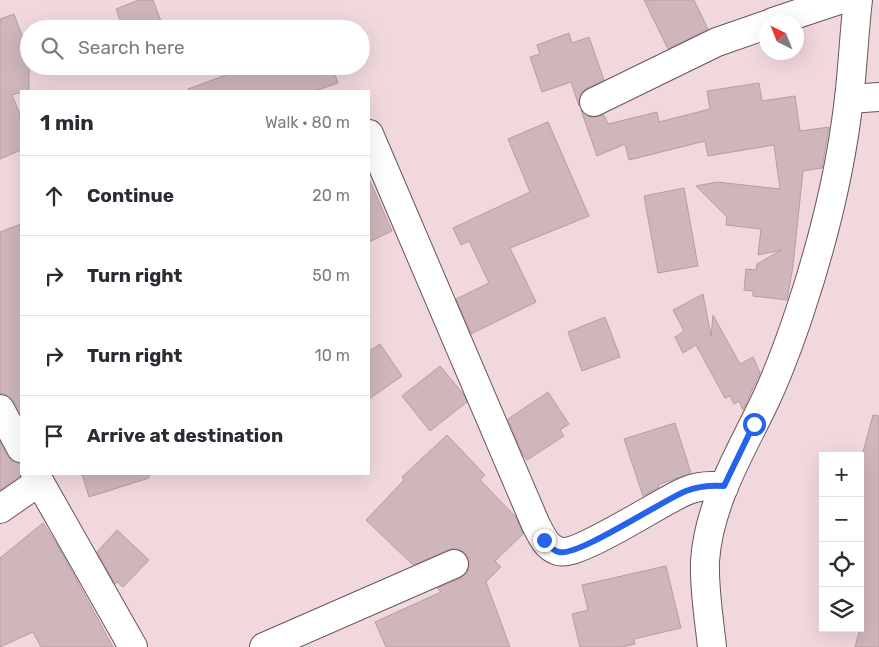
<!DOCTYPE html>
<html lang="en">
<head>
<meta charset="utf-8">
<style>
	:root { --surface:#fff; --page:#f7f7f7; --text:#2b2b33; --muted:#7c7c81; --line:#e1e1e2 }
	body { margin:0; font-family:Rubik,sans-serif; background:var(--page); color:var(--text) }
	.controls { position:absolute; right:15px; bottom:15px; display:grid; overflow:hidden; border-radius:0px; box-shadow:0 5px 20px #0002 }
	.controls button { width:45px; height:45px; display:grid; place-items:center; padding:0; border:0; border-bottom:1px solid var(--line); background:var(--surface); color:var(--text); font:25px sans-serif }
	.compass { position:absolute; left:759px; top:15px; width:45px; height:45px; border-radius:50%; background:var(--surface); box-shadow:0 5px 20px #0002; rotate:317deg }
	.stop { position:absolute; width:15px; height:15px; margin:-11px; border:4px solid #2563eb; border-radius:50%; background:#fff }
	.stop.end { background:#2563eb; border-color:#fff; box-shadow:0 1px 5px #0008 }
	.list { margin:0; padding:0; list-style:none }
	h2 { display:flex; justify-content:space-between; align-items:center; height:65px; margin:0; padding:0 20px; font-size:21px }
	h2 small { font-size:16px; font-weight:400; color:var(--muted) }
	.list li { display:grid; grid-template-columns:32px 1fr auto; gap:15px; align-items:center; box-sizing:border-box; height:80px; padding:0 20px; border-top:1px solid var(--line) }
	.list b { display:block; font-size:19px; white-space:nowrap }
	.list em { font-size:16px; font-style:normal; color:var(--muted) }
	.icon { flex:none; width:28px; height:28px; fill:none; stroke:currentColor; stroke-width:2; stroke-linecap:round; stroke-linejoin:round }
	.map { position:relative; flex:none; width:879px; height:647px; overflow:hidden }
	.search { position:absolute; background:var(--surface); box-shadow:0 5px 20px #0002; left:20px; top:20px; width:350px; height:55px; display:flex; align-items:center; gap:12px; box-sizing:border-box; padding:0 18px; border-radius:28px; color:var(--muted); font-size:19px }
	.panel { position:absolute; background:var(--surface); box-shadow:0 5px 20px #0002; left:20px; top:90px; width:350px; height:385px; border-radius:0px }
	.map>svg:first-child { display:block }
	.building { fill:#ceb6ba; stroke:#b59da1 }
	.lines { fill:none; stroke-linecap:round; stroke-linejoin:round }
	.minor-casing { stroke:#695457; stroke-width:30 }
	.minor { stroke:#fff; stroke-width:28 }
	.route { stroke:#2563eb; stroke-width:6 }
</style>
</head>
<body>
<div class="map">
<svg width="879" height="647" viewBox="0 0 879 647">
	<rect width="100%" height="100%" fill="#f1d8dc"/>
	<g class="building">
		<path d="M 139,0 L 153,0 L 164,29 L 123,29 L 116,9 Z"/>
		<path d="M 644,0 L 694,0 L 708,29 L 668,49 Z"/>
		<path d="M 14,14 L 29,54 L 29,90 L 12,95 L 21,117 L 21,150 L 0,159 L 0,19 Z"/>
		<path d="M 569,33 L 572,43 L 589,37 L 604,80 L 587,88 L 581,93 L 579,100 L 579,106 L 571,82 L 542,92 L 530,57 L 540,54 L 537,45 Z"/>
		<path d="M 250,66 L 332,66 L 338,83 L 315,91 L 188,91 L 188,89 Z"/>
		<path d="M 759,83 L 762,101 L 795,96 L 800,131 L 829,127 L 822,168 L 803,171 L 793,266 L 787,300 L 753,296 L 753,291 L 744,290 L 746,269 L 756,270 L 757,264 L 781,250 L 758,255 L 761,229 L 726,225 L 727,217 L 696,186 L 717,182 L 780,189 L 774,145 L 708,156 L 705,141 L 629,160 L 625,144 L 597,156 L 581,110 L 586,115 L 592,117 L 604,115 L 608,124 L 657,112 L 659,122 L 710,109 L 707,91 Z"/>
		<path d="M 548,122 L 589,216 L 510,248 L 536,302 L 471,334 L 456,299 L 489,283 L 469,241 L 461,245 L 453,228 L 530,192 L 508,139 Z"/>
		<path d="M 369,179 L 392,231 L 369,242 Z"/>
		<path d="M 684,188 L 698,266 L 658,273 L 644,196 Z"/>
		<path d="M 21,224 L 21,416 L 14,402 L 9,396 L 0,393 L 0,232 Z"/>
		<path d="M 703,294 L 711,336 L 713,315 L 740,364 L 753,357 L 760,373 L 743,410 L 739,401 L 734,404 L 730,396 L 725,398 L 696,345 L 683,353 L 675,337 L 684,331 L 673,310 Z"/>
		<path d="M 605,317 L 620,357 L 582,371 L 568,332 Z"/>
		<path d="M 380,344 L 402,376 L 369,399 L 369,351 Z"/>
		<path d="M 440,366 L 464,395 L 467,402 L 430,431 L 402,396 Z"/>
		<path d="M 548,392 L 569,424 L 560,430 L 564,436 L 527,460 L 522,454 L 508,419 Z"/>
		<path d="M 873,415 L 879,416 L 879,647 L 855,647 L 860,628 L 860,463 Z"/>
		<path d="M 675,423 L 691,473 L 658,485 L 659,487 L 643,496 L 624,439 Z"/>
		<path d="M 447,435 L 485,475 L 480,480 L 516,517 L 523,534 L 495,561 L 501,567 L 486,582 L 510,647 L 386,647 L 375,622 L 441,592 L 437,588 L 461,578 L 467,573 L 469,566 L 468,558 L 464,552 L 455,548 L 448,550 L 413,565 L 366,520 L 404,480 L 402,477 Z"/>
		<path d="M 0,442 L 7,455 L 12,461 L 21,464 L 20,476 L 0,490 Z"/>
		<path d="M 82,474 L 149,474 L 149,478 L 89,497 Z"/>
		<path d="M 43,523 L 58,546 L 113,647 L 41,647 L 33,632 L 0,647 L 0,558 Z"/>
		<path d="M 117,530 L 149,560 L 123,587 L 117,582 L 115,584 L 97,552 Z"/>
		<path d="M 666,566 L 681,628 L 634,639 L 635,644 L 622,647 L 580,647 L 572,614 L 588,610 L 582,585 Z"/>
	</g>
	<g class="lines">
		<defs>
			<g id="minor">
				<path d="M 773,22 L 839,0"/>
				<path d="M 849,99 L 879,97"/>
				<path d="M 594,102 L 717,42 L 766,25"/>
				<path d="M 369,134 L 536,525 C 542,536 546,547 558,551 C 577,558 663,500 686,491 C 698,486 711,485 724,487"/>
				<path d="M 0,409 L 21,448"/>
				<path d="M 35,474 L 133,647"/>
				<path d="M 0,509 L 39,482"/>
				<path d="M 264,647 L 454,564"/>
				<path d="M 712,647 C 709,618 704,590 705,561 C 709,502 742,450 766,399 C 779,371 790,341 800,311 C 823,242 841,170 849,98 C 853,65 854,33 858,0"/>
			</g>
		</defs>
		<use href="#minor" class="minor-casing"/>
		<use href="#minor" class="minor"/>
	</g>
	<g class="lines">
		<path class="route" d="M 544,540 C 548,545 553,551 559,552 C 578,557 663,500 686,491 C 699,486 711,485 724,486 L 754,424"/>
	</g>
</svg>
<div class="controls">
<button>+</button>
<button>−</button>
<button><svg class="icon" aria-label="locate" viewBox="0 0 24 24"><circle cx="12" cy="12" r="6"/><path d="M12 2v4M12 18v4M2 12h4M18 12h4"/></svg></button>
<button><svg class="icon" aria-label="layers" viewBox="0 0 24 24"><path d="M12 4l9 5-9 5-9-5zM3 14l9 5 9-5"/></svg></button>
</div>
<svg class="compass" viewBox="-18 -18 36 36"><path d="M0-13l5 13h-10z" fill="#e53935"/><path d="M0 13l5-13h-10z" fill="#7c7c81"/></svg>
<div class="stop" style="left:754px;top:424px"></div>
<div class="stop end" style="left:544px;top:540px"></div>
<div class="search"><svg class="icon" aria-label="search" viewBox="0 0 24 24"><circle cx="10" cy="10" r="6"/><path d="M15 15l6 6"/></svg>Search here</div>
<section class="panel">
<h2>1 min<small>Walk · 80 m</small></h2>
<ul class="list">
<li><svg class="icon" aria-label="ahead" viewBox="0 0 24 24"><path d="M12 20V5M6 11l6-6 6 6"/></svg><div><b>Continue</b></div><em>20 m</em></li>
<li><svg class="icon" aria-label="right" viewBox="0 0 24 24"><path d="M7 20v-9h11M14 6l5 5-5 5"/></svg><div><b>Turn right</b></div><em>50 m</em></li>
<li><svg class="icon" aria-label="right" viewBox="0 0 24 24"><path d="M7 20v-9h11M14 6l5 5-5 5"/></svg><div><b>Turn right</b></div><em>10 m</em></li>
<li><svg class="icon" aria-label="arrive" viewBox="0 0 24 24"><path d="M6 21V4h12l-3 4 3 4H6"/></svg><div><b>Arrive at destination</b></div></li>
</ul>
</section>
</div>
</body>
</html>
